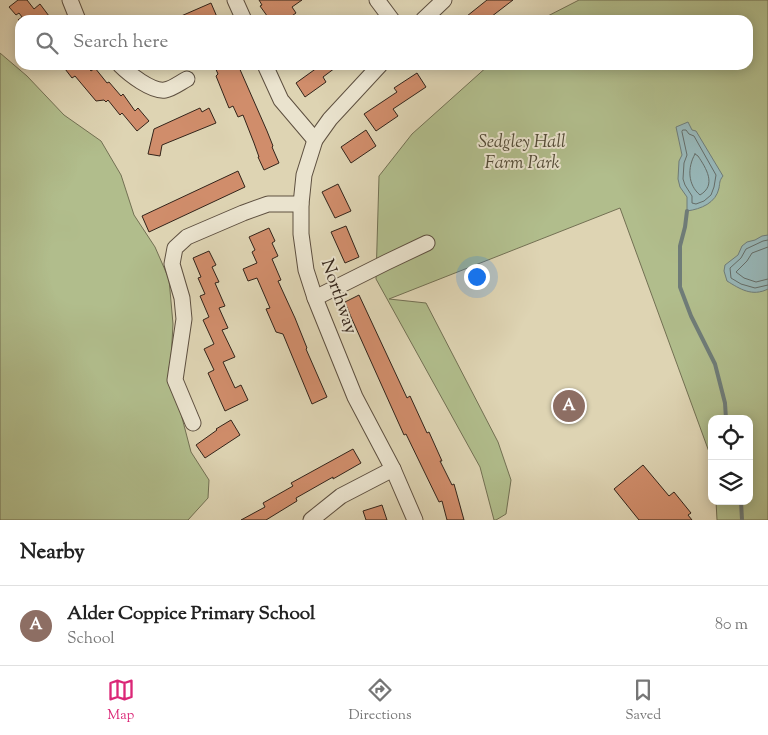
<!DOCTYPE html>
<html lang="en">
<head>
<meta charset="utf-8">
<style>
	:root { --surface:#fff; --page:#f2f2f2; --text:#222; --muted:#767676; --line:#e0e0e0; --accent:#db2777 }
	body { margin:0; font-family:"Sorts Mill Goudy",serif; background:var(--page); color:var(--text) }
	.controls { position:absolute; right:15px; bottom:15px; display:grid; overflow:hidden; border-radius:10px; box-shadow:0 2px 12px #0003 }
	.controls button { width:45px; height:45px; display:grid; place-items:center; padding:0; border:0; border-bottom:1px solid var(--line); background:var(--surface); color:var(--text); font:25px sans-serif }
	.you { position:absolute; left:476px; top:276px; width:18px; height:18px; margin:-12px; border:4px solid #fff; border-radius:50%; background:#1a73e8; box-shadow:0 0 0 8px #1a73e833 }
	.badge { display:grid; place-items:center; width:32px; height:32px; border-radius:50%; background:var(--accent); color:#fff; font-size:16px; font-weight:700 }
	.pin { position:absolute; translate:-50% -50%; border:2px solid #fff; box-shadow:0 1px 5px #0006 }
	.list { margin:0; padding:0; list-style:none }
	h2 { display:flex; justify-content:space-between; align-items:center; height:65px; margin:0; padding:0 20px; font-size:21px }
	h2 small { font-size:16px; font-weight:400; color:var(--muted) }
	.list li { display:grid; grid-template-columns:32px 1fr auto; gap:15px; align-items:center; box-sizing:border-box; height:80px; padding:0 20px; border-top:1px solid var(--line) }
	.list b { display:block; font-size:19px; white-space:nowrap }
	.list p { margin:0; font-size:16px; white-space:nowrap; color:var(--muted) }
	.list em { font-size:16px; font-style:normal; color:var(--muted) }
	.icon { flex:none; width:28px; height:28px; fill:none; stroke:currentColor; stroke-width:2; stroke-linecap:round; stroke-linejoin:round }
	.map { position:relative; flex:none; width:768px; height:520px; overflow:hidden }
	.search { position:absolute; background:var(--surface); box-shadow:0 2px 12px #0003; left:15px; right:15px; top:15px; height:55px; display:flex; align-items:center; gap:12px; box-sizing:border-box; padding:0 18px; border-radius:15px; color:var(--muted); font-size:19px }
	.sheet { height:145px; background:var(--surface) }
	nav { display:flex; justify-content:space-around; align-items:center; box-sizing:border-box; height:70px; border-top:1px solid var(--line); background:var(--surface); font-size:14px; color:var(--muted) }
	nav a { display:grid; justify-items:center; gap:2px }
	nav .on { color:var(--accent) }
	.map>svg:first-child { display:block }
	.green { fill:#b1bd8c; stroke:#727053 }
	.water { fill:#97b6b7; stroke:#6f7c78 }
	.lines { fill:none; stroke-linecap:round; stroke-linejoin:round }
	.shore { stroke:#656d68; stroke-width:1 }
	.stream { stroke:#6f7c78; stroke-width:4 }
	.building { fill:#d08d6b; stroke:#33241a }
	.minor-casing { stroke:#5e5040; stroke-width:17 }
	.minor { stroke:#eae3ce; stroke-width:15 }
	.labels { text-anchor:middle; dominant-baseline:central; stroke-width:4; stroke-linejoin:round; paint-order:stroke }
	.park-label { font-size:18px; font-style:italic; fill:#524a36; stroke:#eae3ce }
	.street-label { font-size:18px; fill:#33241a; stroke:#eae3ce }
</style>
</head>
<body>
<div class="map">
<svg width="768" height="520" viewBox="0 0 768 520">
	<rect width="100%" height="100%" fill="#ded4b3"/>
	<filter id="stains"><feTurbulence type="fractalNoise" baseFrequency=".004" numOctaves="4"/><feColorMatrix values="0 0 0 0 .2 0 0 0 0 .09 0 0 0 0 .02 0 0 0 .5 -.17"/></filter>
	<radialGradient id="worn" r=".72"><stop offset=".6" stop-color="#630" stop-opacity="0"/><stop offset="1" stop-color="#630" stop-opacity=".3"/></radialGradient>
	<g class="green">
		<path d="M 579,0 L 768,0 L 768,520 L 717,520 L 716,501 L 749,501 L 749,419 L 712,419 L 712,460 L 620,208 L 389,299 L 426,303 L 498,442 L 511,480 L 506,514 L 496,520 L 494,520 L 480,467 L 376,279 L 379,176 L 412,134 L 489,65 L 748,65 L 748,20 L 540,20 Z"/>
		<path d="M 0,53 L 27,76 L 64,115 L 101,141 L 121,175 L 134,215 L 155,247 L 169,279 L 173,324 L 171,360 L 169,368 L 191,452 L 209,480 L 208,498 L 188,520 L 0,520 Z"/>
	</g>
	<g class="water">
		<path d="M 688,122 L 692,130 L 696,131 L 723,176 C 719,181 720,183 719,188 C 716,203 701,209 687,211 L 687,197 L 680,187 L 678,179 L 679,161 L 682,155 L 676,127 Z"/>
		<path d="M 768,235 L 768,289 C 752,297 740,289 727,281 L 724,271 L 725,265 L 738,255 L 742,246 L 747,242 L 755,240 L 762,236 Z"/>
	</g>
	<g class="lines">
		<g class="shore">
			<path d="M 683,130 L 686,130 L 689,134 L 694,136 L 716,175 L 714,187 L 711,195 L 704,201 L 696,204 L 692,203 L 692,196 L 685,185 L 683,179 L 684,163 L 687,155 L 682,132 Z"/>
			<path d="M 695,154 L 698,156 C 706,168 717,185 700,195 C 688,185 687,168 695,154 Z"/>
			<path d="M 768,240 L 763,241 L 746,249 L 741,258 L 730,268 L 731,278 L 741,284 L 755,288 L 768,285"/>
			<path d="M 768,247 L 752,253 L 747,261 L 736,272 L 744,278 L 756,282 L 768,279"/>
		</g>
		<g class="stream">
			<path d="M 687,211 L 685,227 L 680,246 L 680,287 L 691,316 L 715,364 L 725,403 L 726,419"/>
			<path d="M 741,501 L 742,520"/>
		</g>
	</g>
	<g class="building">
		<path d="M 18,0 L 27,0 L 34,9 L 40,4 L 49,16 L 43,20 L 18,20 L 22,17 L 19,13 L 16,15 L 9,7 Z"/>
		<path d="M 259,0 L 302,0 L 292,7 L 296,13 L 286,20 L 270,20 L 260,6 L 262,5 Z"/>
		<path d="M 487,0 L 513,0 L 487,20 L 462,20 Z"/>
		<path d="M 211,3 L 217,17 L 211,20 L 172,20 Z"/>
		<path d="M 62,65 L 88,65 L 87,66 L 91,71 L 95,68 L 107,83 L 109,82 L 121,96 L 123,94 L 135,111 L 138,108 L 149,121 L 137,131 L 122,113 L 120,115 L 108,100 L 106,102 L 104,100 L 96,101 L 75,76 L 72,78 Z"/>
		<path d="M 214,65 L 238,65 L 267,131 L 273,146 L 272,147 L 279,163 L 264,170 L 258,157 L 259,157 L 254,143 L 243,115 L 238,117 L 233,106 L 229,108 L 216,76 L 218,74 Z"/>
		<path d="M 321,65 L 339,65 L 323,77 L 326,82 L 305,97 L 296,83 Z"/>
		<path d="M 417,73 L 426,87 L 393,109 L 398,116 L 376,131 L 364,114 L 397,92 L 394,88 Z"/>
		<path d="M 200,108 L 202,112 L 209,108 L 216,123 L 162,145 L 160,156 L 148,154 L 154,129 Z"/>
		<path d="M 366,130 L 376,146 L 351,163 L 341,147 Z"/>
		<path d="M 238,171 L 245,187 L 149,232 L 142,216 Z"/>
		<path d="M 338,184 L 351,211 L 335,218 L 322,192 Z"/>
		<path d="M 346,226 L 359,257 L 345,263 L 331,232 Z"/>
		<path d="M 269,228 L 275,241 L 272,243 L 278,256 L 272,259 L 281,280 L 278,281 L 295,318 L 307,348 L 306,349 L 327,397 L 312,404 L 283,334 L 276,332 L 266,309 L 270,308 L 257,278 L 248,281 L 243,269 L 257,263 L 252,252 L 255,250 L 249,237 Z"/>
		<path d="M 209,251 L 216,265 L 212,267 L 219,282 L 215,283 L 225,306 L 219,308 L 228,328 L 222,330 L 235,357 L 223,362 L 235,388 L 241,385 L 248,400 L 225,411 L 208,373 L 214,370 L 204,349 L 214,344 L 203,320 L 209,317 L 200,296 L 205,294 L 198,278 L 201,277 L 193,258 Z"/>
		<path d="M 359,295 L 407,398 L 410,396 L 427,433 L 429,432 L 442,461 L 440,461 L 452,485 L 454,484 L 464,520 L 447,520 L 442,501 L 439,502 L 406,434 L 404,435 L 351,317 L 345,302 Z"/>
		<path d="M 231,420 L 240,435 L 205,458 L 196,445 L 217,430 L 216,429 Z"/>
		<path d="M 353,449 L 361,463 L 333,479 L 333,477 L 296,498 L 297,501 L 266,520 L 241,520 L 265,507 L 263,503 L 293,486 L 291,483 Z"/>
		<path d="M 643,465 L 669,496 L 674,492 L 691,513 L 688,515 L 692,520 L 639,520 L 614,489 Z"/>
		<path d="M 382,505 L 387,520 L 366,520 L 363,511 Z"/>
	</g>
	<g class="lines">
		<defs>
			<g id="minor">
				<path d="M 70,0 L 78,20"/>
				<path d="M 235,0 L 244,20"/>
				<path d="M 377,0 L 392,20"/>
				<path d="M 423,20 L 444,0"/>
				<path d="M 120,65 C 129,74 152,92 165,90 C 172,89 181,82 187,79"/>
				<path d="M 265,65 L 281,100 L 315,140"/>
				<path d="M 380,65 L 330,119 L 315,140 L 304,175 L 301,204 L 301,234 L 306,270 L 315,298 L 355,397 L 393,469 L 415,520"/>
				<path d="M 315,298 L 387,262 L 427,243"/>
				<path d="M 193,423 L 175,380 L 184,319 L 182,298 L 172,264 L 175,248 L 187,237 L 243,213 L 268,204 L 301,204"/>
				<path d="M 311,520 L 341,496 L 393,469"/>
			</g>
		</defs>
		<use href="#minor" class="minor-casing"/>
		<use href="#minor" class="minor"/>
	</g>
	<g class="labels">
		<g class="park-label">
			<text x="522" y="143">Sedgley Hall<tspan x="522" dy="21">Farm Park</tspan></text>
		</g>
		<g class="street-label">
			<text transform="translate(338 297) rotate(71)">Northway</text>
		</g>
	</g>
	<rect width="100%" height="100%" filter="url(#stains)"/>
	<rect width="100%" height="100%" fill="url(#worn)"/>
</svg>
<div class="controls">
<button><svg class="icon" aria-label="locate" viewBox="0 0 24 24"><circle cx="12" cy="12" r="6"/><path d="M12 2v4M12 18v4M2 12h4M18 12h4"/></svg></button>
<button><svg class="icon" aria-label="layers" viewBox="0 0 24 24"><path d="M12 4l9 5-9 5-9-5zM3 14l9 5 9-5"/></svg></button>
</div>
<div class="you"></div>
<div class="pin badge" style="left:569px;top:406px;background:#8d6e63">A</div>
<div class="search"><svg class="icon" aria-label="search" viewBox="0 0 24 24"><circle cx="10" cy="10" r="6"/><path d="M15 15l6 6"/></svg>Search here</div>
</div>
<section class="sheet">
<h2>Nearby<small></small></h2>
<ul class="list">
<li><span class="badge" style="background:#8d6e63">A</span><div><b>Alder Coppice Primary School</b><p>School</p></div><em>80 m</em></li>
</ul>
</section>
<nav>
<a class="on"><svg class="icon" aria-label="map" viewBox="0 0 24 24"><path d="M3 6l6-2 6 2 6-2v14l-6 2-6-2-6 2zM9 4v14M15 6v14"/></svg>Map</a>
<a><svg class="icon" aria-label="directions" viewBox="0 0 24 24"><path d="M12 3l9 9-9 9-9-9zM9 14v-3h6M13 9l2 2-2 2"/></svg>Directions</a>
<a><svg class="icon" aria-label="saved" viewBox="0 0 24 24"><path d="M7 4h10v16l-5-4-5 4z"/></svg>Saved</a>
</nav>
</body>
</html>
